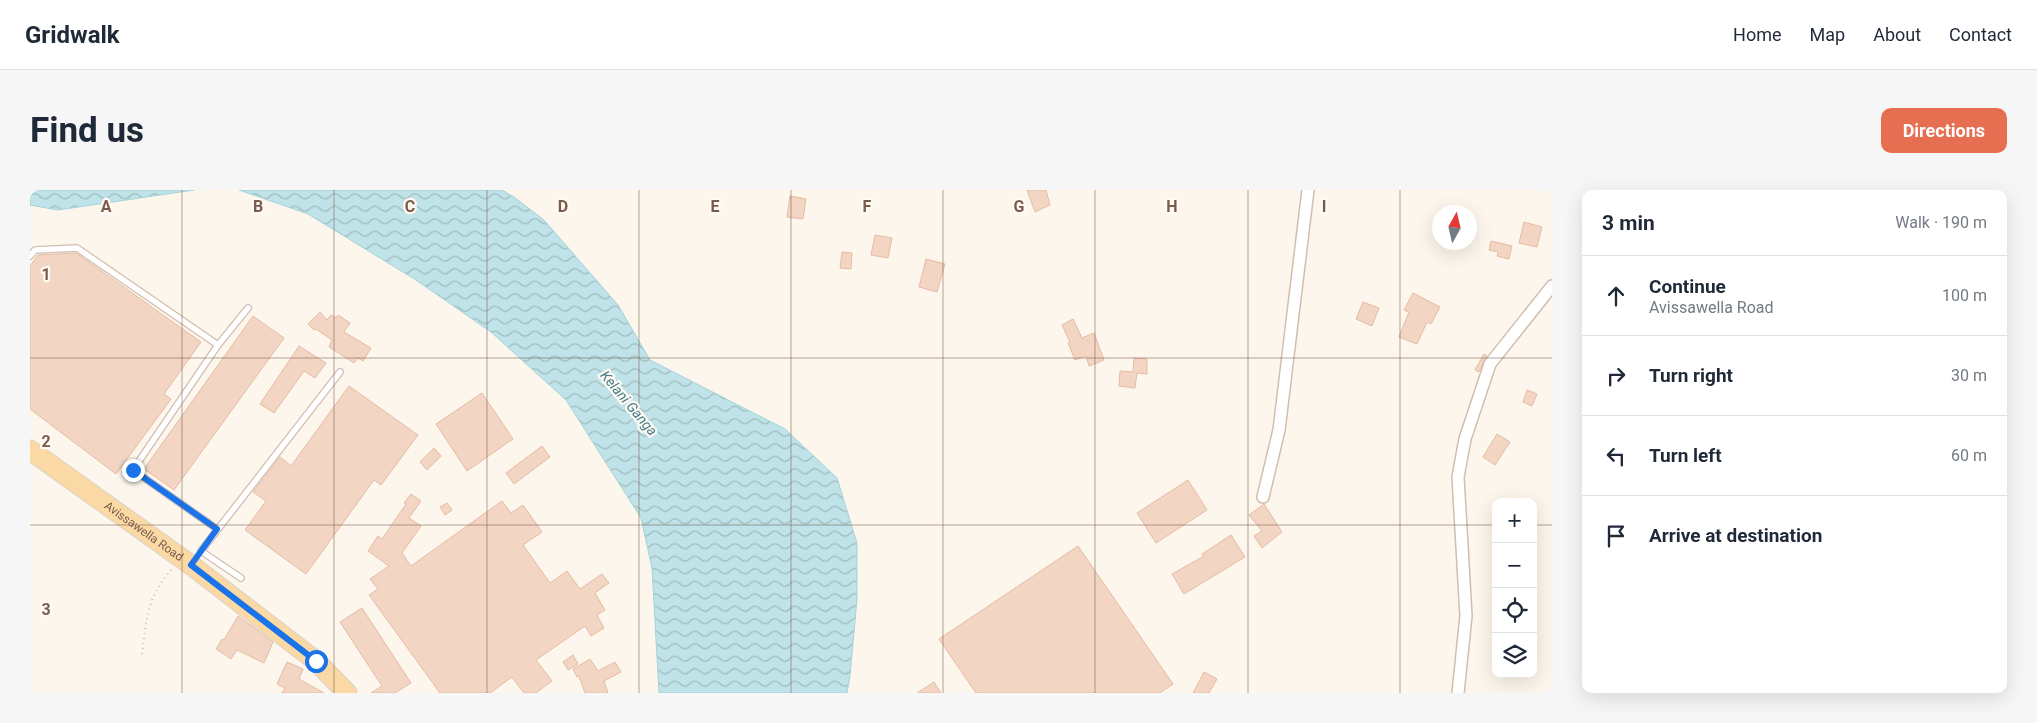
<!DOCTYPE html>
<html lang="en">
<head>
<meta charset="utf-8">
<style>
	:root { --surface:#fff; --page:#f6f6f7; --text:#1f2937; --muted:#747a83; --line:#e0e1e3; --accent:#e76f51 }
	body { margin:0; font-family:Roboto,sans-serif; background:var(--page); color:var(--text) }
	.controls { position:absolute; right:15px; bottom:15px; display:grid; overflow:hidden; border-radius:10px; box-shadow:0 5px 20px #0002 }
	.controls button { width:45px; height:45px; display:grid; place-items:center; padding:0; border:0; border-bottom:1px solid var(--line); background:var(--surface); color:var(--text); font:25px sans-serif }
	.compass { position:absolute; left:1402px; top:15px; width:45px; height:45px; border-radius:50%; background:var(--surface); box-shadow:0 5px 20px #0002; rotate:8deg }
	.stop { position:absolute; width:15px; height:15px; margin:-11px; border:4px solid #1a73e8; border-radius:50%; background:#fff }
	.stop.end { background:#1a73e8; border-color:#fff; box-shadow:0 1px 5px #0008 }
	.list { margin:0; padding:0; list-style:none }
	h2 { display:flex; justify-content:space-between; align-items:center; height:65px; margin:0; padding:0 20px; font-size:21px }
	h2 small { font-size:16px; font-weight:400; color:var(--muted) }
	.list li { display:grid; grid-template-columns:32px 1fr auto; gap:15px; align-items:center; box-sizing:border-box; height:80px; padding:0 20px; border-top:1px solid var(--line) }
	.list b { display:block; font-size:19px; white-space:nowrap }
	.list p { margin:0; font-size:16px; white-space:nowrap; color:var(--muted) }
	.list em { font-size:16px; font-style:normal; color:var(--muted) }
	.icon { flex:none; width:28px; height:28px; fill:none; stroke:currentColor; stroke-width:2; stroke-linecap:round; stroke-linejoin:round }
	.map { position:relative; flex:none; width:1522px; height:503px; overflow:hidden; border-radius:10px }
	header { display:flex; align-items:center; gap:30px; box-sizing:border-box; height:70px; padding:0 25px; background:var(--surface); border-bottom:1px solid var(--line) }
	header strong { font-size:24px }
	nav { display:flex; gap:28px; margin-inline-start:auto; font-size:18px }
	.intro { display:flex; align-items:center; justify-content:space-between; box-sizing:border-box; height:120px; padding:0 30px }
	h1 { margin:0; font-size:35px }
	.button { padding:12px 22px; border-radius:10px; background:var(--accent); color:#fff; font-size:18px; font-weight:700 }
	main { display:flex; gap:30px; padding:0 30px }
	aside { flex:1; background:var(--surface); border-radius:10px; box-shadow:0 5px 20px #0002 }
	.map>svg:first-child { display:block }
	.water { fill:url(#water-waves); stroke:#a5d3da }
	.building { fill:#f3d5c3; stroke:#e6bba3 }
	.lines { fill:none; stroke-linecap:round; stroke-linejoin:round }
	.lane-casing { stroke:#d1beb0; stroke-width:8 }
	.street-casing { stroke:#d1beb0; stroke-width:14 }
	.primary-casing { stroke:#dad1cd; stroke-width:21 }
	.path { stroke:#d9b8a5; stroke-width:2; stroke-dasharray:1 4; stroke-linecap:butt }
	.lane { stroke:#fff; stroke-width:5.5 }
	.street { stroke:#fff; stroke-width:11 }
	.primary { stroke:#fbd9a5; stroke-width:19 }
	.route { stroke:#1a73e8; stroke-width:6 }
	.grid { fill:none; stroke:#7a5c4d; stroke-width:1; stroke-opacity:0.55 }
	.labels { text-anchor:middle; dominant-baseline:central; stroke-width:4.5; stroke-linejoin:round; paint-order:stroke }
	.street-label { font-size:12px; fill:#7a5c4d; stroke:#fffaf3 }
	.water-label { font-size:14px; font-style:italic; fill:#437c86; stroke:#fffaf3 }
	.grid-label { font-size:16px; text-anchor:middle; font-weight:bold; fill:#7a5c4d; stroke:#fffaf3; stroke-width:4.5; stroke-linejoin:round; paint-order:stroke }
</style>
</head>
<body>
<header>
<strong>Gridwalk</strong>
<nav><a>Home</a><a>Map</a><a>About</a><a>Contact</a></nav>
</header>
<div class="intro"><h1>Find us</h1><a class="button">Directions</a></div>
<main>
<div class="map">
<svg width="1522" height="503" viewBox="0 0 1522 503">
	<defs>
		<pattern id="water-waves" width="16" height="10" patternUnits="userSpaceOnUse" patternTransform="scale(1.25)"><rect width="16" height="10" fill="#bfe3e8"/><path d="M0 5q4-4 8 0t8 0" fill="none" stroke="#a0bbbe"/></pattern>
	</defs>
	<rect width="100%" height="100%" fill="#fdf6ec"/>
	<g class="water">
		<path d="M 0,0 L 164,0 L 28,20 L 0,15 Z"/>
		<path d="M 209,0 L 472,0 L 484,7 L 514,30 L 588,115 L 620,170 L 755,239 L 807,288 L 827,353 L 827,409 L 820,486 L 817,503 L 629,503 L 622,378 L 611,328 L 536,210 L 461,142 L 386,90 L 278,24 Z"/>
	</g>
	<g class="building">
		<path d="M 997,0 L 1016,0 L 1020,15 L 1005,22 Z"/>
		<path d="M 760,6 L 776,9 L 773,29 L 757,27 Z"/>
		<path d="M 1494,32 L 1512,37 L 1507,57 L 1489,53 Z"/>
		<path d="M 845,45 L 862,48 L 858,68 L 841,65 Z"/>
		<path d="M 1461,51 L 1482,56 L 1479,69 L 1467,66 L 1468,62 L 1459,60 Z"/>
		<path d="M 812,62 L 822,63 L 821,79 L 810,78 Z"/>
		<path d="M 46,63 L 171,152 L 134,204 L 141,209 L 86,284 L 0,219 L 0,76 L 8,65 Z"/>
		<path d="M 896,69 L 915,74 L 907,102 L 889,97 Z"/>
		<path d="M 1383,103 L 1410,117 L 1401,134 L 1397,132 L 1387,154 L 1369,147 L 1379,122 L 1374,120 Z"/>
		<path d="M 1333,112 L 1349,118 L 1342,136 L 1326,129 Z"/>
		<path d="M 290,122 L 297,130 L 301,125 L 306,128 L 308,125 L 320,133 L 314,142 L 341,158 L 333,171 L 328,168 L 324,173 L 299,157 L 302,150 L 286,139 L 284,140 L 278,134 Z"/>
		<path d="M 223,126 L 254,148 L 144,300 L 114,279 Z"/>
		<path d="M 1043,129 L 1052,148 L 1064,143 L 1074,170 L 1059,176 L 1056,166 L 1045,170 L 1038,153 L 1040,152 L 1032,135 Z"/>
		<path d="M 269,156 L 296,173 L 285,188 L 274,181 L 244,223 L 230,214 Z"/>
		<path d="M 1454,164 L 1457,166 L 1449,182 L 1445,180 Z"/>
		<path d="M 1104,168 L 1117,169 L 1117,184 L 1107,183 L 1105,198 L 1089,196 L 1090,181 L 1103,182 Z"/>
		<path d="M 319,196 L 388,245 L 351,295 L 344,290 L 276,384 L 215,340 L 236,311 L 223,302 L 250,267 L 261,276 Z"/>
		<path d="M 1497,200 L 1507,204 L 1502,216 L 1493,212 Z"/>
		<path d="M 452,203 L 483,249 L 437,281 L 406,234 Z"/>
		<path d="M 1467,244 L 1480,252 L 1465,275 L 1453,267 Z"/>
		<path d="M 512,256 L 520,267 L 484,294 L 476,283 Z"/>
		<path d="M 404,258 L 411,266 L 397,280 L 390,272 Z"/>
		<path d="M 1158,290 L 1177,320 L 1126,353 L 1107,323 Z"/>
		<path d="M 381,304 L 391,311 L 379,328 L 391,336 L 372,363 L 381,376 L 472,311 L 481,323 L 493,315 L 512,342 L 493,355 L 520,393 L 537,381 L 550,399 L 572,384 L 579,393 L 565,403 L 575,420 L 567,425 L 574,438 L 561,446 L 555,436 L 506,470 L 522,491 L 506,503 L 494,503 L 482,487 L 460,503 L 410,503 L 339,405 L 348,399 L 340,389 L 359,376 L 338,361 L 348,346 L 352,349 L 376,314 L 374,313 Z"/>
		<path d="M 417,313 L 422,320 L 415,325 L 410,317 Z"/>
		<path d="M 1234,314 L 1252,342 L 1232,358 L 1224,346 L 1232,341 L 1219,325 Z"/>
		<path d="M 1201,345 L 1215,367 L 1154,404 L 1142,384 L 1174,366 L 1172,364 Z"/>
		<path d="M 1048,356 L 1143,494 L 1130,503 L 946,503 L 909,449 Z"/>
		<path d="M 332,418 L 381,493 L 365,503 L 341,503 L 352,496 L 310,432 Z"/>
		<path d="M 208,426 L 243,452 L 234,473 L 207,460 L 201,469 L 186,459 L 192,449 L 194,450 Z"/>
		<path d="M 543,465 L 548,474 L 538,480 L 533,472 Z"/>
		<path d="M 560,469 L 568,481 L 585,472 L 591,482 L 574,491 L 578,503 L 555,503 L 549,486 L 547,487 L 543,479 Z"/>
		<path d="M 257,472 L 273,479 L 269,489 L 294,503 L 252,503 L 255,498 L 247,494 Z"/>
		<path d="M 1174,482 L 1187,489 L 1179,503 L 1163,503 Z"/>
		<path d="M 904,492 L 911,503 L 887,503 Z"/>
	</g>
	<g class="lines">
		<defs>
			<g id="lane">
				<path d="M 0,66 L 5,60 L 47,58 L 188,155"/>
				<path d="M 187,339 L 103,280 L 188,155 L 218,118"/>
				<path d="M 211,388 L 171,361 L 310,182"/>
			</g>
			<g id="street">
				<path d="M 1233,307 L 1249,240 L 1278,0"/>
				<path d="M 1428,503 L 1436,426 L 1428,287 L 1435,249 L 1460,174 L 1522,96"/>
			</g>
			<g id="primary">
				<path id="s1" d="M 0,260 L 161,375 L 286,471 L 317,503"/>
			</g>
		</defs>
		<use href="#lane" class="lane-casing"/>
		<use href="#street" class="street-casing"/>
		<use href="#primary" class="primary-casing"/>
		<path class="path" d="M 112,464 C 117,427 116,409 142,379"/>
		<use href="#lane" class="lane"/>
		<use href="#street" class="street"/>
		<use href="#primary" class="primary"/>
	</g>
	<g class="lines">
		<path class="route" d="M 103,280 L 187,339 L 161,375 L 286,471"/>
	</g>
	<path class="grid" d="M 152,0 L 152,503M 304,0 L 304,503M 457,0 L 457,503M 609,0 L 609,503M 761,0 L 761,503M 913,0 L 913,503M 1065,0 L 1065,503M 1218,0 L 1218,503M 1370,0 L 1370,503M 0,168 L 1522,168M 0,335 L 1466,335M 1503,335 L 1522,335"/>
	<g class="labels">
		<g class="street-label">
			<text stroke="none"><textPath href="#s1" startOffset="140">Avissawella Road</textPath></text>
		</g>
		<g class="water-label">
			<text transform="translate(599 213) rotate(50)">Kelani Ganga</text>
		</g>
	</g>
	<g class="grid-label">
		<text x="76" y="22">A</text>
		<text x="228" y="22">B</text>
		<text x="380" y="22">C</text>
		<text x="533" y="22">D</text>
		<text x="685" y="22">E</text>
		<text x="837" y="22">F</text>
		<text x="989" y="22">G</text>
		<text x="1142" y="22">H</text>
		<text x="1294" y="22">I</text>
		<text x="16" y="90">1</text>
		<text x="16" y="257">2</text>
		<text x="16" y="425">3</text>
	</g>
</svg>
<div class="controls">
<button>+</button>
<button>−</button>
<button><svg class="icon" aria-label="locate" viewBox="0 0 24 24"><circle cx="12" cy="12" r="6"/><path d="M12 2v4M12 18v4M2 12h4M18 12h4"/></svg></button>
<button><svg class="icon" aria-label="layers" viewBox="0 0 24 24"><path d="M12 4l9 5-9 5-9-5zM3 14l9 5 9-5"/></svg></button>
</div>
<svg class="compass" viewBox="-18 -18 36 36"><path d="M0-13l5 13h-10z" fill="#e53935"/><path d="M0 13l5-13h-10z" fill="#747a83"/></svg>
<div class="stop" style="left:286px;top:471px"></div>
<div class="stop end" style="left:103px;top:280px"></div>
</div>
<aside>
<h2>3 min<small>Walk · 190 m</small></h2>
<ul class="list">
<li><svg class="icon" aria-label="ahead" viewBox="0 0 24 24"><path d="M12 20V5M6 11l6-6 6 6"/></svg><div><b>Continue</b><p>Avissawella Road</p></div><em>100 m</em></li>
<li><svg class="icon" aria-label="right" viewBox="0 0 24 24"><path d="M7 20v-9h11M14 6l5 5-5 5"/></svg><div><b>Turn right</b></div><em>30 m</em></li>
<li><svg class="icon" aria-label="left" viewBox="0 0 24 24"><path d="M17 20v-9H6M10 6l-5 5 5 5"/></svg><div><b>Turn left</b></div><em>60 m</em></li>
<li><svg class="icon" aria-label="arrive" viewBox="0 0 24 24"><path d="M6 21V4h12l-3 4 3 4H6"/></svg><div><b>Arrive at destination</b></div></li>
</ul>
</aside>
</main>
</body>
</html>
